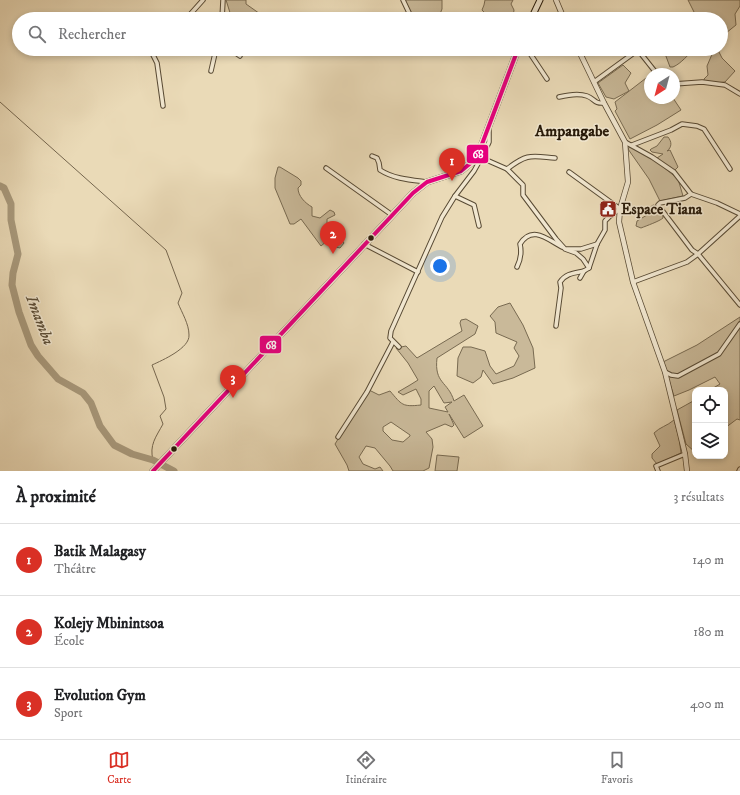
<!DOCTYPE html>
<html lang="fr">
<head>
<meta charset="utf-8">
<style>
	:root { --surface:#fff; --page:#f6f6f6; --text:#202124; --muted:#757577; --line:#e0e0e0; --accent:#d93025 }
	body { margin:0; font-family:"IM FELL DW Pica",serif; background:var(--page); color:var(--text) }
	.controls { position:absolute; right:12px; bottom:12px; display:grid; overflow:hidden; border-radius:8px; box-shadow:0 2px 6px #0003 }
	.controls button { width:36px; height:36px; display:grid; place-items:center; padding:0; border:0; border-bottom:1px solid var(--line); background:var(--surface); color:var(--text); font:20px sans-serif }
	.compass { position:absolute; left:644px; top:68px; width:36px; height:36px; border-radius:50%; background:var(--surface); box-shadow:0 2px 6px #0003; rotate:216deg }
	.you { position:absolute; left:440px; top:266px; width:14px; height:14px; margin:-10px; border:3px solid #fff; border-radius:50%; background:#1a73e8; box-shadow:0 0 0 6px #1a73e833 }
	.badge { display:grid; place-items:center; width:26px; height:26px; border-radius:50%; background:var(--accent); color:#fff; font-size:13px; font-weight:700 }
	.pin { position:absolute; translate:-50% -33px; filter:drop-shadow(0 1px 2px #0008) }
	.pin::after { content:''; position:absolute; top:21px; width:14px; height:12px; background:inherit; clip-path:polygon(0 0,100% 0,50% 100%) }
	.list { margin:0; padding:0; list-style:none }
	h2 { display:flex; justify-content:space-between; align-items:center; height:52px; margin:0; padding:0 16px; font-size:17px }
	h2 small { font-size:13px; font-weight:400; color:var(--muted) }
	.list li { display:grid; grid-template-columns:26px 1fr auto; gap:12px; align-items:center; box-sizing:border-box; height:72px; padding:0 16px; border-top:1px solid var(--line) }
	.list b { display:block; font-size:15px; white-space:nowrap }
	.list p { margin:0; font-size:13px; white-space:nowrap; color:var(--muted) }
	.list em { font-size:13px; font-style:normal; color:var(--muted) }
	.icon { flex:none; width:22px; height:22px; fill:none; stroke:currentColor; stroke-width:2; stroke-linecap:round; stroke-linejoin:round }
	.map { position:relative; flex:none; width:740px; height:471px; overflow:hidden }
	.search { position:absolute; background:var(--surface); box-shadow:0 2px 6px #0003; left:12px; right:12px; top:12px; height:44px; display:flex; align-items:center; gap:10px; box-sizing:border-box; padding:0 14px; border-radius:22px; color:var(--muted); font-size:15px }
	.sheet { height:268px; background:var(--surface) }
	nav { display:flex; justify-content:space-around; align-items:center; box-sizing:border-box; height:56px; border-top:1px solid var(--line); background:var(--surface); font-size:11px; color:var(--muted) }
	nav a { display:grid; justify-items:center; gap:2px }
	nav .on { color:var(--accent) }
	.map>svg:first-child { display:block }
	.green { fill:#c9b999; stroke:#786a51; fill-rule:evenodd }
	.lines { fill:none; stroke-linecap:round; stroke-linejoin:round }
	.stream { stroke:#75664e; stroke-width:1 }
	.river { stroke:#a8997c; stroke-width:7 }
	.minor-casing { stroke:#584a34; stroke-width:5.5 }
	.tertiary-casing { stroke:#584a34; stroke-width:6 }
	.secondary-casing { stroke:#281a09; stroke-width:7 }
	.minor { stroke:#f1e7d0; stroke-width:3.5 }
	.tertiary { stroke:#f1e7d0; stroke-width:4.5 }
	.secondary { stroke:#f1e7d0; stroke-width:5 }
	.bus-1-casing { stroke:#f1e7d0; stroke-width:7 }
	.bus-1 { stroke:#e5007d; stroke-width:4 }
	.bus-dot { fill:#281a09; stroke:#f1e7d0; stroke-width:1.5 }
	.labels { text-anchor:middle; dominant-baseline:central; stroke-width:3; stroke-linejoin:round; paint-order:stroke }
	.poi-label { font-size:15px; font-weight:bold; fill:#281a09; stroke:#f1e7d0; text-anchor:start }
	.neighbourhood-label { font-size:16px; font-weight:bold; fill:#281a09; stroke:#f1e7d0 }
	.water-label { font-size:16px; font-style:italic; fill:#5b4d37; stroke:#f1e7d0 }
	.line-badge { stroke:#f1e7d0; stroke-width:1.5 }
	.badge-label { font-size:11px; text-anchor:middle; font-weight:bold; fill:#fff }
</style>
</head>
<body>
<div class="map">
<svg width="740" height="471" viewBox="0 0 740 471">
	<rect width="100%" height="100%" fill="#eadab7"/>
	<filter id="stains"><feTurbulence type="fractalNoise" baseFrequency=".005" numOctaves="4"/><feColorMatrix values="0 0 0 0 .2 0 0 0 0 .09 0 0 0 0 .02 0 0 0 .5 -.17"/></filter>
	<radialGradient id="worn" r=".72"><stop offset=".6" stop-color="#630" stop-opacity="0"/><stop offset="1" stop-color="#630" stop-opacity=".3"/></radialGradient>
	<g class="green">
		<path d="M 226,0 L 246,0 L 246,4 L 263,16 L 263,19 L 232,19 Z"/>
		<path d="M 405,0 L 442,0 L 442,9 L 438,19 L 413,19 Z"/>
		<path d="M 485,0 L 513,0 L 511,4 L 514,10 L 513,17 C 504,22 488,18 482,10 L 484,5 Z"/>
		<path d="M 688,0 L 740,0 L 740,6 L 735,14 L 736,25 L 721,37 L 721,19 L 689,19 L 695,14 Z"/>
		<path d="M 665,49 L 695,49 C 687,55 682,63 673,67 L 670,67 L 664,51 Z"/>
		<path d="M 710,49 L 718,50 L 722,58 L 735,71 L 725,82 L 714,83 L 704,81 L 704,79 L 708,75 L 707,66 L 713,52 Z"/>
		<path d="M 623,65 L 631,73 L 625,83 L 629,91 L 614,99 L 606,97 L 598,83 Z"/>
		<path d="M 650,75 L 650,98 L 673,98 L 681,110 L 657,125 L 630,139 L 615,111 L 617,109 L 615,102 Z"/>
		<path d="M 664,137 L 668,137 C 672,142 672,147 667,151 L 670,150 L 678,167 L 674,171 L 657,158 L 663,154 L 652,152 L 650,150 L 651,149 L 657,146 Z"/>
		<path d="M 630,146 L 656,161 L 678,179 L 683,196 L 660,201 L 649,179 L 628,149 Z"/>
		<path d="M 278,167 L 280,167 L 298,178 L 301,181 L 301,185 L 298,188 C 298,196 305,203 312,207 L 312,216 L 320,218 L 330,210 L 334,212 L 335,215 L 327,219 L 327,223 L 329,226 L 333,227 L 335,229 L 333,231 L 336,234 L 340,234 L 341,235 L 341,239 L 344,243 L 340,248 L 336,247 L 332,241 L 328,240 L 321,246 L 301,219 L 294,224 L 290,224 L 275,188 L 275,178 Z"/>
		<path d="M 653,205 C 659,206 663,212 663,218 C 660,221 646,226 641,228 L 636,226 L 637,221 L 647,215 L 647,210 Z"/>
		<path d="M 510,303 L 523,325 L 533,348 L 535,368 L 513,378 L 493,384 L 483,370 L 481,377 L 473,383 L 457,376 L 458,358 L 463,347 L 471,347 L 485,351 L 490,366 L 496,374 L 514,366 L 519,356 L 514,348 L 517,342 L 496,333 L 495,322 L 490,316 L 498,307 Z"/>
		<path d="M 740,317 L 740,420 L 737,419 L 725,428 L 725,390 L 710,390 L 720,384 L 715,377 L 689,390 L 674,396 L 663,362 L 697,345 Z"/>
		<path d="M 466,319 L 478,326 L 475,334 L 437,358 C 434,384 448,381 454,401 L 464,395 L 483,426 L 464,438 L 449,414 L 454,425 L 452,427 L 445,424 L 426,432 L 432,439 L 433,447 L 429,468 L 423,471 L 393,471 L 390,466 L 375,448 L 366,446 L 359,457 L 363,464 L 375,469 L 380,467 L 383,471 L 349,471 L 347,465 L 335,444 L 369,390 L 379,395 L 390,391 C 402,405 402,407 421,405 L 421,399 L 416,389 L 403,395 L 398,392 L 410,385 L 418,380 L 408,363 L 396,348 L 406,346 L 417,358 L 462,331 L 460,323 L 461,320 ZM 434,386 L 444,403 L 452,402 L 445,407 L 448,412 L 429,408 L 429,391 ZM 391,422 L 410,435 L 410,436 L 403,442 L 392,440 L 383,431 L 383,427 Z"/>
		<path d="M 695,400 L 695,452 L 686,444 L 677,410 Z"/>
		<path d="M 674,420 L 679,438 L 681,453 L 657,464 L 652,458 L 652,454 L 660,446 L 654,433 C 660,427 667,426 674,420 Z"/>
		<path d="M 437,455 L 459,457 L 457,471 L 435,471 Z"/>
	</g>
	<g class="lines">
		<path class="stream" d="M 0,102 L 166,250 L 182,293 L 178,303 C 182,313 189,324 189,335 C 190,348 163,360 152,365 L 164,397 L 166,409 L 160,416 L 163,424 C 156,437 149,445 153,460"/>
		<path class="river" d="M 0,186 L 4,188 L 11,204 L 11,220 L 18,254 L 13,273 L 12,285 L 19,312 L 31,345 L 38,356 L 58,379 L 83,393 L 91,403 L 100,426 L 114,445 L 132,454 L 153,460 L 174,471"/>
		<defs>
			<g id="minor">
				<path d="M 403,0 L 412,19"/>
				<path d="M 154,19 L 159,16 L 166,19"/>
				<path d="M 186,19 L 203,0"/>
				<path d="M 222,19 L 223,0"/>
				<path d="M 150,49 L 157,63 L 163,106"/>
				<path d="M 230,49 L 240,56"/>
				<path d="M 527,49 L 547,79"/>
				<path d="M 211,71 L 216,49"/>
				<path d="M 594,82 L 638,50 L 657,74"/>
				<path d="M 674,84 L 702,82 L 725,85 L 740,94"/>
				<path d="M 559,97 C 567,95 579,93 587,96 C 595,99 594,104 604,103"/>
				<path d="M 625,142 L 652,157 L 674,172 L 691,194 L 717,203 L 740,214"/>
				<path d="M 632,145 L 671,130 L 682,124 L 697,126 L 704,129 L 730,169"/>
				<path d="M 372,156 L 377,158 L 379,163 L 380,170 C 394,179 411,180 427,182"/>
				<path d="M 482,158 L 507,169 C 528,153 531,156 555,158"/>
				<path d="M 326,168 L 392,215"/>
				<path d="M 507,169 L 523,185 L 523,195 L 556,239 L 565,249 L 576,253 L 583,259 L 589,268"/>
				<path d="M 569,172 L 620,209 L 610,216 L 605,221 L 605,230 L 597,244 L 589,268 L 584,271 L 580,278"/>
				<path d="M 691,194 L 685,198 L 660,203 L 658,205 L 692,250 L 698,254 L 740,305"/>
				<path d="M 455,196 L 474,205 L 479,226"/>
				<path d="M 364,244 L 418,272"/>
				<path d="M 567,249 L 581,249 L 597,244"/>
				<path d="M 517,267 C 521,259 522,253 520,244 C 532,225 547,239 562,247"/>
				<path d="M 633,282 L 687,262 L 698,254 L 740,216"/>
				<path d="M 556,326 L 561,288 L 560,282 C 566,273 575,273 584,271"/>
				<path d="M 399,347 L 390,338 L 391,331 L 442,217 L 455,196 L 474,171 L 484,153 L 489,142 L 489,131"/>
				<path d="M 665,372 L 671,375 L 678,376 L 719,354 L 740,324"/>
				<path d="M 338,437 L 367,392 L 393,342"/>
				<path d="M 658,471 L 656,466 L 685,454"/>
				<path d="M 739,471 L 740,469"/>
			</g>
			<g id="tertiary">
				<path d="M 556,0 L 564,19"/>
				<path d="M 578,49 L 604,103 L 625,142 L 628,182 L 620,209 L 619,222 L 633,282 L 665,372 L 685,454 L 687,471"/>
			</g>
			<g id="secondary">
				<path d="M 531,19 L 540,0"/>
				<path d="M 153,471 L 413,193 L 427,182 L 461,171 L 472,162 L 479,152 L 518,49"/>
			</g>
		</defs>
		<use href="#minor" class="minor-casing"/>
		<use href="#tertiary" class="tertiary-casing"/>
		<use href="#secondary" class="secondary-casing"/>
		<use href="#minor" class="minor"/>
		<use href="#tertiary" class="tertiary"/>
		<use href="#secondary" class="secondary"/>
		<defs>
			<path id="bus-1" d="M 153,471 L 413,193 L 427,182 L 461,171 L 472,162 L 479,152 L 518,49"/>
		</defs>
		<use href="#bus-1" class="bus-1-casing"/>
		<use href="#bus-1" class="bus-1"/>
	</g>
	<defs>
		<symbol id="civic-square" viewBox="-11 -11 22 22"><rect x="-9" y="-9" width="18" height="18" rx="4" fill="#8f2418" stroke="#f1e7d0"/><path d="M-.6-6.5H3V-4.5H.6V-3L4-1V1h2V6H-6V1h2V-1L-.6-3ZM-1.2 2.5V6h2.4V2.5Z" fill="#fff"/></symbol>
	</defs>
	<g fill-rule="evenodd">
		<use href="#civic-square" x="598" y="199" width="20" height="20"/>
	</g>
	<g class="bus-dot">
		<circle cx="371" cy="238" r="3.5"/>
		<circle cx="174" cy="449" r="3.5"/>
	</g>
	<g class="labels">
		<g class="poi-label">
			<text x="621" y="209">Espace Tiana</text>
		</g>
		<g class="neighbourhood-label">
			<text x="572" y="131">Ampangabe</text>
		</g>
		<g class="water-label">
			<text transform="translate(40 320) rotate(69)">Imamba</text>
		</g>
	</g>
	<g class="line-badge">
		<rect x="466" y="144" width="23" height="20" rx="4" fill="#e5007d"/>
		<rect x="259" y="335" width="23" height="19" rx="4" fill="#e5007d"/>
	</g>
	<g class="badge-label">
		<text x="478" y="158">68</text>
		<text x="271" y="349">68</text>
	</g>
	<rect width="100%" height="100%" filter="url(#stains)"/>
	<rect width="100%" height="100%" fill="url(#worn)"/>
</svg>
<div class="controls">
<button><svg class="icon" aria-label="locate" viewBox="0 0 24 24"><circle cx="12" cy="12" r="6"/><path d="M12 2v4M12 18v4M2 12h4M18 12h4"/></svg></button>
<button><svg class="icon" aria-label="layers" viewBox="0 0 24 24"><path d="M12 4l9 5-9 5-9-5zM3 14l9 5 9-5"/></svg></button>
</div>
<svg class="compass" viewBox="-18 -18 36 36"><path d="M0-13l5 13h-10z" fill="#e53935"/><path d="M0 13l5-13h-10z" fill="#757577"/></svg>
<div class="you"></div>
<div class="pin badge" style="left:452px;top:181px">1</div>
<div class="pin badge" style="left:333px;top:254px">2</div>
<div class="pin badge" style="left:233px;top:398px">3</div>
<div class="search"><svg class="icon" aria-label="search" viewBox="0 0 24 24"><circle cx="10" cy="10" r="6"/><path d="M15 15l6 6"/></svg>Rechercher</div>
</div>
<section class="sheet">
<h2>À proximité<small>3 résultats</small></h2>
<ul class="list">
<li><span class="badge">1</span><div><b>Batik Malagasy</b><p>Théâtre</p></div><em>140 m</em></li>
<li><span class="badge">2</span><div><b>Kolejy Mbinintsoa</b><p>École</p></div><em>180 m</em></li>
<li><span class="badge">3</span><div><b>Evolution Gym</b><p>Sport</p></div><em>400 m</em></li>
</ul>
</section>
<nav>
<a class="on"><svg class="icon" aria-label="map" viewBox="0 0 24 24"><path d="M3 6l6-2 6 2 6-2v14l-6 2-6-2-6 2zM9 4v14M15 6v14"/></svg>Carte</a>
<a><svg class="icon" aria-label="directions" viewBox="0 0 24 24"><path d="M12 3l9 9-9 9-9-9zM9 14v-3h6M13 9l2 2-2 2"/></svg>Itinéraire</a>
<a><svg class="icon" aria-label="saved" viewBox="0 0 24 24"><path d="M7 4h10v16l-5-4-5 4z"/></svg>Favoris</a>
</nav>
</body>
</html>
